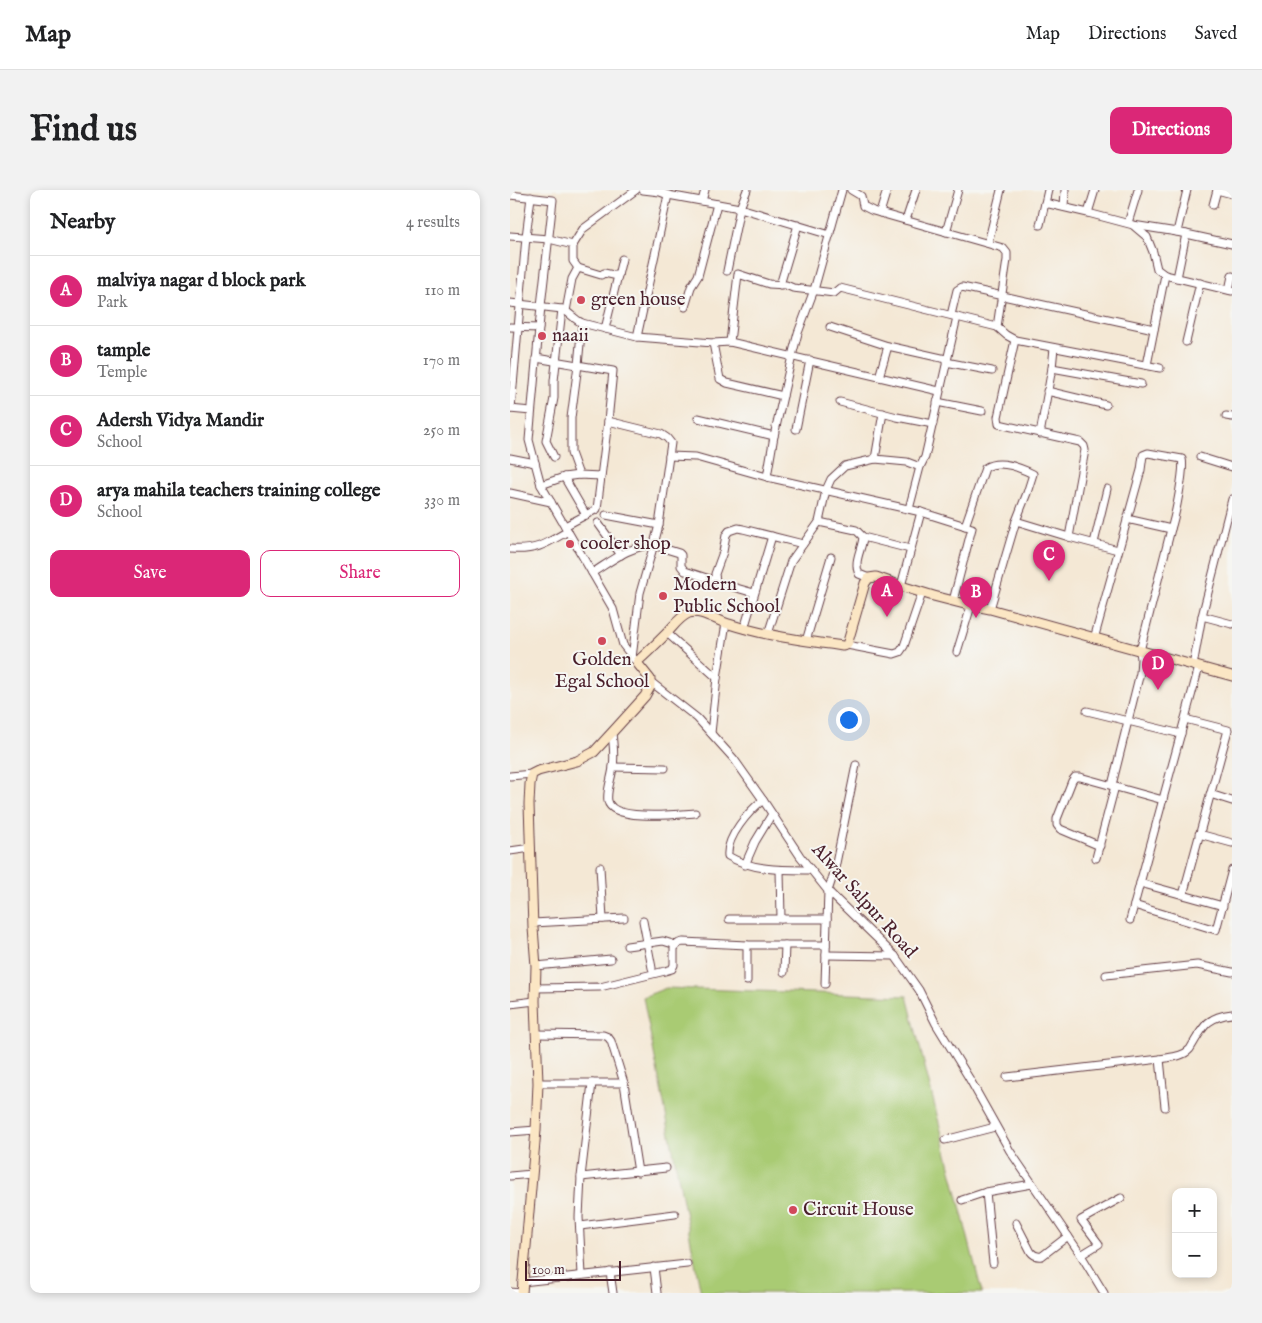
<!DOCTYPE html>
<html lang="en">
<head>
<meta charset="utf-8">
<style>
	:root { --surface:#fff; --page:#f2f2f2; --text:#202124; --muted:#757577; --line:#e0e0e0; --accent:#db2777 }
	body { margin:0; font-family:"IM FELL English",serif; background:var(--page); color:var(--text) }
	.controls { position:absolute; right:15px; bottom:15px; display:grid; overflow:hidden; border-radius:10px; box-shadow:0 2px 8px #0003 }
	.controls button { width:45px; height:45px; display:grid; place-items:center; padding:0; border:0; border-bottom:1px solid var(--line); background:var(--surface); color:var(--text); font:25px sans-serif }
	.scale { position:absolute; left:15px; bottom:12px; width:96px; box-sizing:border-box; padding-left:5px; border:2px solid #4a1f2b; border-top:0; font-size:14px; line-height:18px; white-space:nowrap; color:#4a1f2b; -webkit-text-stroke:4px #f6f6f2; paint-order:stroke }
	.you { position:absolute; left:338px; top:529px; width:18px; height:18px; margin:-12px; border:4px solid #fff; border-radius:50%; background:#1a73e8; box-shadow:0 0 0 8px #1a73e833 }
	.badge { display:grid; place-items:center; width:32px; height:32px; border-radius:50%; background:var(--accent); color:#fff; font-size:16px; font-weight:700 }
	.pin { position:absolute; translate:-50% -41px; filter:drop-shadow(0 1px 2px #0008) }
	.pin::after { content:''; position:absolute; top:26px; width:18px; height:15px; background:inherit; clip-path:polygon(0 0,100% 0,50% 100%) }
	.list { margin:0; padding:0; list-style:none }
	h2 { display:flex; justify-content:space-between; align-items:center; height:65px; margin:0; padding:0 20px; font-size:21px }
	h2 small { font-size:16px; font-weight:400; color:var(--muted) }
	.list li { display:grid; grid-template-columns:32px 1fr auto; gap:15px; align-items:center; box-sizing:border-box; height:70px; padding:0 20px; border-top:1px solid var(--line) }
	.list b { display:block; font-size:19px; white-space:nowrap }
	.list p { margin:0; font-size:16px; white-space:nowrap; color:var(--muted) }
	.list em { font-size:16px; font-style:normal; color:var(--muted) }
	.actions { display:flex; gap:10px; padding:15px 20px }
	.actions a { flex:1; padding:11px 0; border:1px solid var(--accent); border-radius:10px; text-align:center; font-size:18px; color:var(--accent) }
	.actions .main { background:var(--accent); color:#fff }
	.map { position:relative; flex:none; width:722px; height:1103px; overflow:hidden; border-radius:10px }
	header { display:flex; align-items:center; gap:30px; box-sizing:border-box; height:70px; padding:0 25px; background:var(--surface); border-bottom:1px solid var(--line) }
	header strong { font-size:24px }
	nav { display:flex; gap:28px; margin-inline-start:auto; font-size:18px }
	.intro { display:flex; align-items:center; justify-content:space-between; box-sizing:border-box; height:120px; padding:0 30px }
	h1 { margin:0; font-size:35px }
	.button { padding:12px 22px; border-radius:10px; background:var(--accent); color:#fff; font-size:18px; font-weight:700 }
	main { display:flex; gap:30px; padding:0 30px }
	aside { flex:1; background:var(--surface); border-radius:10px; box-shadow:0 2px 8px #0003 }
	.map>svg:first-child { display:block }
	.green { fill:#a9cb73; stroke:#7a754f }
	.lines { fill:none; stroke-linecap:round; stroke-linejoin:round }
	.street-casing { stroke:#643d44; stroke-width:9 }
	.secondary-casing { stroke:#643d44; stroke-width:11 }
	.street { stroke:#fff; stroke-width:7 }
	.secondary { stroke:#fbe6c4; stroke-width:9 }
	.poi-dot { fill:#d1495b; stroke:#f6f6f2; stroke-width:2 }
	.labels { text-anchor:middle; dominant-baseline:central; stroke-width:4; stroke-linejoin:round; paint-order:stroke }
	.poi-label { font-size:19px; fill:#4a1f2b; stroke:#f6f6f2; text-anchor:start }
	.street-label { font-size:19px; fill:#4a1f2b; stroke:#f6f6f2 }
</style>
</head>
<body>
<header>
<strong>Map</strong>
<nav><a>Map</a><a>Directions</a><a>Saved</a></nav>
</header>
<div class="intro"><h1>Find us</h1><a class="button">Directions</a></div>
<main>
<aside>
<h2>Nearby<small>4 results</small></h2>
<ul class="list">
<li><span class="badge">A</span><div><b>malviya nagar d block park</b><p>Park</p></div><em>110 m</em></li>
<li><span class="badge">B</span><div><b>tample</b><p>Temple</p></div><em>170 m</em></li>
<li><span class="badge">C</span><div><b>Adersh Vidya Mandir</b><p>School</p></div><em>250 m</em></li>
<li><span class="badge">D</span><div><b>arya mahila teachers training college</b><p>School</p></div><em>330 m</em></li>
</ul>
<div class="actions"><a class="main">Save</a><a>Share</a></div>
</aside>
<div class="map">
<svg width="722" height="1103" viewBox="0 0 722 1103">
	<rect width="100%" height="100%" fill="#f6f6f2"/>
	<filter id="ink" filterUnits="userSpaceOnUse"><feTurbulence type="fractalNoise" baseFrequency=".02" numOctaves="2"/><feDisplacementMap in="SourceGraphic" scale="10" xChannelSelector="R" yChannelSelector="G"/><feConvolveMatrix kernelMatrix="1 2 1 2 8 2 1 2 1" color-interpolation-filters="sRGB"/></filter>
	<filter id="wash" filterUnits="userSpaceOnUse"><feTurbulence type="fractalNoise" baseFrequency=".0096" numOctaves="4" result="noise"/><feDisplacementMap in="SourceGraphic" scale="20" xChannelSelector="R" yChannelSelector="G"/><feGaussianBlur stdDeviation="1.12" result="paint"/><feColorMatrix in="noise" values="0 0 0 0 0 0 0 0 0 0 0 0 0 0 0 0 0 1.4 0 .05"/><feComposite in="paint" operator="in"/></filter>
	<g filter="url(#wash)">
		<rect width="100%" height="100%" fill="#f4e8d5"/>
		<path class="green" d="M 156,798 L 397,806 L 472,1103 L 191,1103 L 133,807 Z"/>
	</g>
	<g filter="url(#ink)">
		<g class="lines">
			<defs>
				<g id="street">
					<path d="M 133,0 L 150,2 L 158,5 L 230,18 L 320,45"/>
					<path d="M 341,0 L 351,6 L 353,16 L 363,21 L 493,58 L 497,63 L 497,70 L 487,137"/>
					<path d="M 707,0 L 722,4"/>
					<path d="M 0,5 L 43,10 L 31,116 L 19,250 L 31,295 L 103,419 L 113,455 L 128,474"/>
					<path d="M 192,11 L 195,0"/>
					<path d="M 535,13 L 578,23 L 623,35 L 667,42 L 722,54"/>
					<path d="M 703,15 L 707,0"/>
					<path d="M 554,17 L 555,0"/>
					<path d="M 370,23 L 377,0"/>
					<path d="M 578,23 L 585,0"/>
					<path d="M 396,30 L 406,0"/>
					<path d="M 618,33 L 628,0"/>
					<path d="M 530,35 L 538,0"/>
					<path d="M 624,36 L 637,47 L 643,62 L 647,79 L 655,85 L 722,101"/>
					<path d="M 436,42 L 448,0"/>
					<path d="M 667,42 L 677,0"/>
					<path d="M 0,46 L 39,49 L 63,55 L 63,71 L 68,78"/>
					<path d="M 478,53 L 491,0"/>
					<path d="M 63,55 L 73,39 L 126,0"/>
					<path d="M 217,81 L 230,18 L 237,0"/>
					<path d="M 667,88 L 676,44"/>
					<path d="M 270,95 L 288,35"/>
					<path d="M 719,100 L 722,86"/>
					<path d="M 0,113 L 52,119 C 59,122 64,129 72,133 L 127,147 L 203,153 L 220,152 L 429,201"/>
					<path d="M 175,117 L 181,97 L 188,86 L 207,14"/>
					<path d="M 56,121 L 62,89 L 68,78 L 91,85 L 94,83 L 108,86"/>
					<path d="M 441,125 L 447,100 L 452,97 L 644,139"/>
					<path d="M 0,137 L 29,138"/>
					<path d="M 320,137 L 378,156 L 436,169"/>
					<path d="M 95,139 L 112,69"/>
					<path d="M 127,147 L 158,5"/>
					<path d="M 505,150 L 488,227 L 489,234 L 570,252 L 574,256 L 575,260 L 559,347"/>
					<path d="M 220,152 L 228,84 L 259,94 L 276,95 L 283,98 L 324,103 L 330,98 L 487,137 L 496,145 L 505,150 L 650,178"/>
					<path d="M 676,152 L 690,93"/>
					<path d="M 203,153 L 210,189 L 217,193 L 273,206"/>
					<path d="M 26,168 L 103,181 L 98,231 L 87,319 L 55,336"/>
					<path d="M 436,172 L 482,181"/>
					<path d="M 637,175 L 655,85"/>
					<path d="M 542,178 L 631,194"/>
					<path d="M 369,187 L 378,156"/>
					<path d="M 537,201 L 596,215"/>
					<path d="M 330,212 L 387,227 L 423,234"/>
					<path d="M 427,212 L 472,221"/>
					<path d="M 0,219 L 21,221"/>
					<path d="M 1,219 L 16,47 L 21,7"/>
					<path d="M 716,226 L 722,227"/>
					<path d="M 188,228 L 264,246"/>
					<path d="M 286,239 L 300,170"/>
					<path d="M 530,244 L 542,178 L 544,158"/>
					<path d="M 159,266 L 186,267 L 257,287 L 411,322 L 462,338 L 443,411"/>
					<path d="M 44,267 L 36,251 L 44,208 L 44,191 L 52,119"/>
					<path d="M 690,267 L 722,277"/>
					<path d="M 0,268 L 25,273"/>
					<path d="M 365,269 L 373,223"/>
					<path d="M 69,285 L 61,263 L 61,228 L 68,175 L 72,133"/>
					<path d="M 54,287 L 76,325"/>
					<path d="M 257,287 L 264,246 L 282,166 L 288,143 L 304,100 L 332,0"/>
					<path d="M 31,295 L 54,287 L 69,285 L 91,286"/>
					<path d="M 0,303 L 41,312"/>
					<path d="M 399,319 L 410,277 L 415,267 L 447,127"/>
					<path d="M 96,325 L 149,335"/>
					<path d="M 617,329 L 661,339"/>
					<path d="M 506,331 L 559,347 L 608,360"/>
					<path d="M 309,332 L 346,340 L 353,347 C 352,360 343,371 349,384 L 359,388"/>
					<path d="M 88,333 L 111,365"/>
					<path d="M 455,336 L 475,278 C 489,269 509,277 523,284 L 517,303 L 506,331 L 480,419"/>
					<path d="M 353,347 L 400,359"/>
					<path d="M 584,353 L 597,299"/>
					<path d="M 143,355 L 169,363 L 171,365 L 171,376 L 175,381 L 206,391"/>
					<path d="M 0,359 C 26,361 36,354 58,341"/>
					<path d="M 82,383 C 103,370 118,357 144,354 L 149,335 L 161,253 L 157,248 L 151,244 L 98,231"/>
					<path d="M 391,396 L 411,322"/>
					<path d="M 244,403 L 209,393 L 206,391 L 205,384 L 213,362 L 216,345 L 219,341 L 228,338 L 233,339 L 293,354"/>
					<path d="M 692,426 L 722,434"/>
					<path d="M 234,439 L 262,346"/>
					<path d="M 157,443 L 207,488"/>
					<path d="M 258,444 L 281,371 L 309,332 L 316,300 L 321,289 L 335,276 L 365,269 L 397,272 L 410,277"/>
					<path d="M 584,449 L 631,280 L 633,265 L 638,263 L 672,269 C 675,279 665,327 661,339 L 630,461 L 631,469 L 630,483 L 602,595"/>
					<path d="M 296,451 L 321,367"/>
					<path d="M 337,455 L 384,464 L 390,462 L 394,456 L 412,403"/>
					<path d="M 447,462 L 461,416"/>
					<path d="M 122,468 L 130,403 L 144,354"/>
					<path d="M 683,476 L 692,426 L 722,309"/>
					<path d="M 141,492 L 187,528 L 224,569 L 253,610 L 290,666 L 318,701 L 385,766 L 409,800 L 426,834 L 459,888 L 500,961 L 571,1065 L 594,1103"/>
					<path d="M 577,521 L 671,544"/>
					<path d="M 102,542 C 103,554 105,566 103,577 C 102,588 96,601 98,611 C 102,632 170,624 185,623"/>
					<path d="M 201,543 L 207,488 L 216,433"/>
					<path d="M 103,577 L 155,578"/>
					<path d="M 0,586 L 22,584"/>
					<path d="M 700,604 L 722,611"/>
					<path d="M 253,610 C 239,621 216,647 218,666 C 243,681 273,680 301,680"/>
					<path d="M 689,644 L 722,653"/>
					<path d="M 590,656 L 550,639 L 547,635 L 547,629 L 562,591 L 565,587 L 570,587 L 653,610"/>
					<path d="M 0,661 L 21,658"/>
					<path d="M 586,668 L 605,596"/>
					<path d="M 235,675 L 245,652 L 262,624"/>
					<path d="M 90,677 L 93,729"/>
					<path d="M 270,680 L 271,729"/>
					<path d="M 630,693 L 713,716"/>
					<path d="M 673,705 L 718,540 L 675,529"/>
					<path d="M 624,715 L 706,740 L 722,680"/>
					<path d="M 219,729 L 317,729"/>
					<path d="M 620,730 L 689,477"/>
					<path d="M 133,731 L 142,778"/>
					<path d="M 23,733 L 114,728"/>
					<path d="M 117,756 L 153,751 L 166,755"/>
					<path d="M 316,765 L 385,766"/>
					<path d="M 26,776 L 101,769"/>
					<path d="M 274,782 L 275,755"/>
					<path d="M 596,785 L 687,775 L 722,782"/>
					<path d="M 237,791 L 237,755"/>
					<path d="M 315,794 L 318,701 L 324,683 L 346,575"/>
					<path d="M 26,798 L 90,797 L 155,781 L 162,779 L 164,775 L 164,758 L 169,753 L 173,752 L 237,755 L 316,755"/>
					<path d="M 0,814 L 25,811"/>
					<path d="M 27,844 L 93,845 L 98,847 L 101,851 L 114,893 L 128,982"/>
					<path d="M 650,869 L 655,917"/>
					<path d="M 497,887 L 650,869 C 661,867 673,867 680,859 C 693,838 695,827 722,824"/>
					<path d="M 28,893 L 114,893"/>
					<path d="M 0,942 L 26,940"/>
					<path d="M 435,950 L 485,937"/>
					<path d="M 0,986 L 22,984"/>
					<path d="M 71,987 L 156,978"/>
					<path d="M 476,1002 L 483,1073"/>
					<path d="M 452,1010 L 476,1002 L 522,994"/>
					<path d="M 506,1033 L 521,1062 C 524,1066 527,1067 532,1066 L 558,1046"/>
					<path d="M 70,1036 L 165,1024"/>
					<path d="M 571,1065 L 589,1054 L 571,1030 L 611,1008"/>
					<path d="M 144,1077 L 147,1103"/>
					<path d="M 100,1082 L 103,1103"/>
					<path d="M 72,1085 L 69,1027 L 71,987 L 82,893"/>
					<path d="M 12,1092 L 177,1074"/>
					<path d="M 0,1102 L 12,1103"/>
				</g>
				<path id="secondary" d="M 12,1103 L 26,940 L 28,893 L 25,811 L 26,776 L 23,738 L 19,614 L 20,594 L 22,584 L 28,581 L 67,571 L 84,562 L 107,537 L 135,506 L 140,497 L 140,489 L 128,474 L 128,471 C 138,462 147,453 156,444 C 163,437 169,427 179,423 C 191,419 207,431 219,434 C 256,446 295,451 333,456 L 337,455 L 355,393 L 359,388 L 366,387 C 403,401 441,412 480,419 L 722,486"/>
			</defs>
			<use href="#street" class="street-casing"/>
			<use href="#secondary" class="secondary-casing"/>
			<use href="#street" class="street"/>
			<use href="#secondary" class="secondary"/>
		</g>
	</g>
	<g class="poi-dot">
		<circle cx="71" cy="110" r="5"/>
		<circle cx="32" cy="146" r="5"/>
		<circle cx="60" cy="354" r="5"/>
		<circle cx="153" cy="406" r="5"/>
		<circle cx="92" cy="451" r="5"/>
		<circle cx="283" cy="1020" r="5"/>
	</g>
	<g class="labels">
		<g class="poi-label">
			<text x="81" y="110">green house</text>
			<text x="42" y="146">naaii</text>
			<text x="70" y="354">cooler shop</text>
			<text x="163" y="395">Modern<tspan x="163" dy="22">Public School</tspan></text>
			<text x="92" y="470" text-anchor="middle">Golden<tspan x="92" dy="22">Egal School</tspan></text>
			<text x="293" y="1020">Circuit House</text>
		</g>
		<g class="street-label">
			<text transform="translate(354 711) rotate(48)">Alwar Salpur Road</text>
		</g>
	</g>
</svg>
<div class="controls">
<button>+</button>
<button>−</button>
</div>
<div class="scale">100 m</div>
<div class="you"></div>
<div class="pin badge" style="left:377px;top:427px">A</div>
<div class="pin badge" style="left:466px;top:428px">B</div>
<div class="pin badge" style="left:539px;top:391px">C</div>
<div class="pin badge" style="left:648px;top:500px">D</div>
</div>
</main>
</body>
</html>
